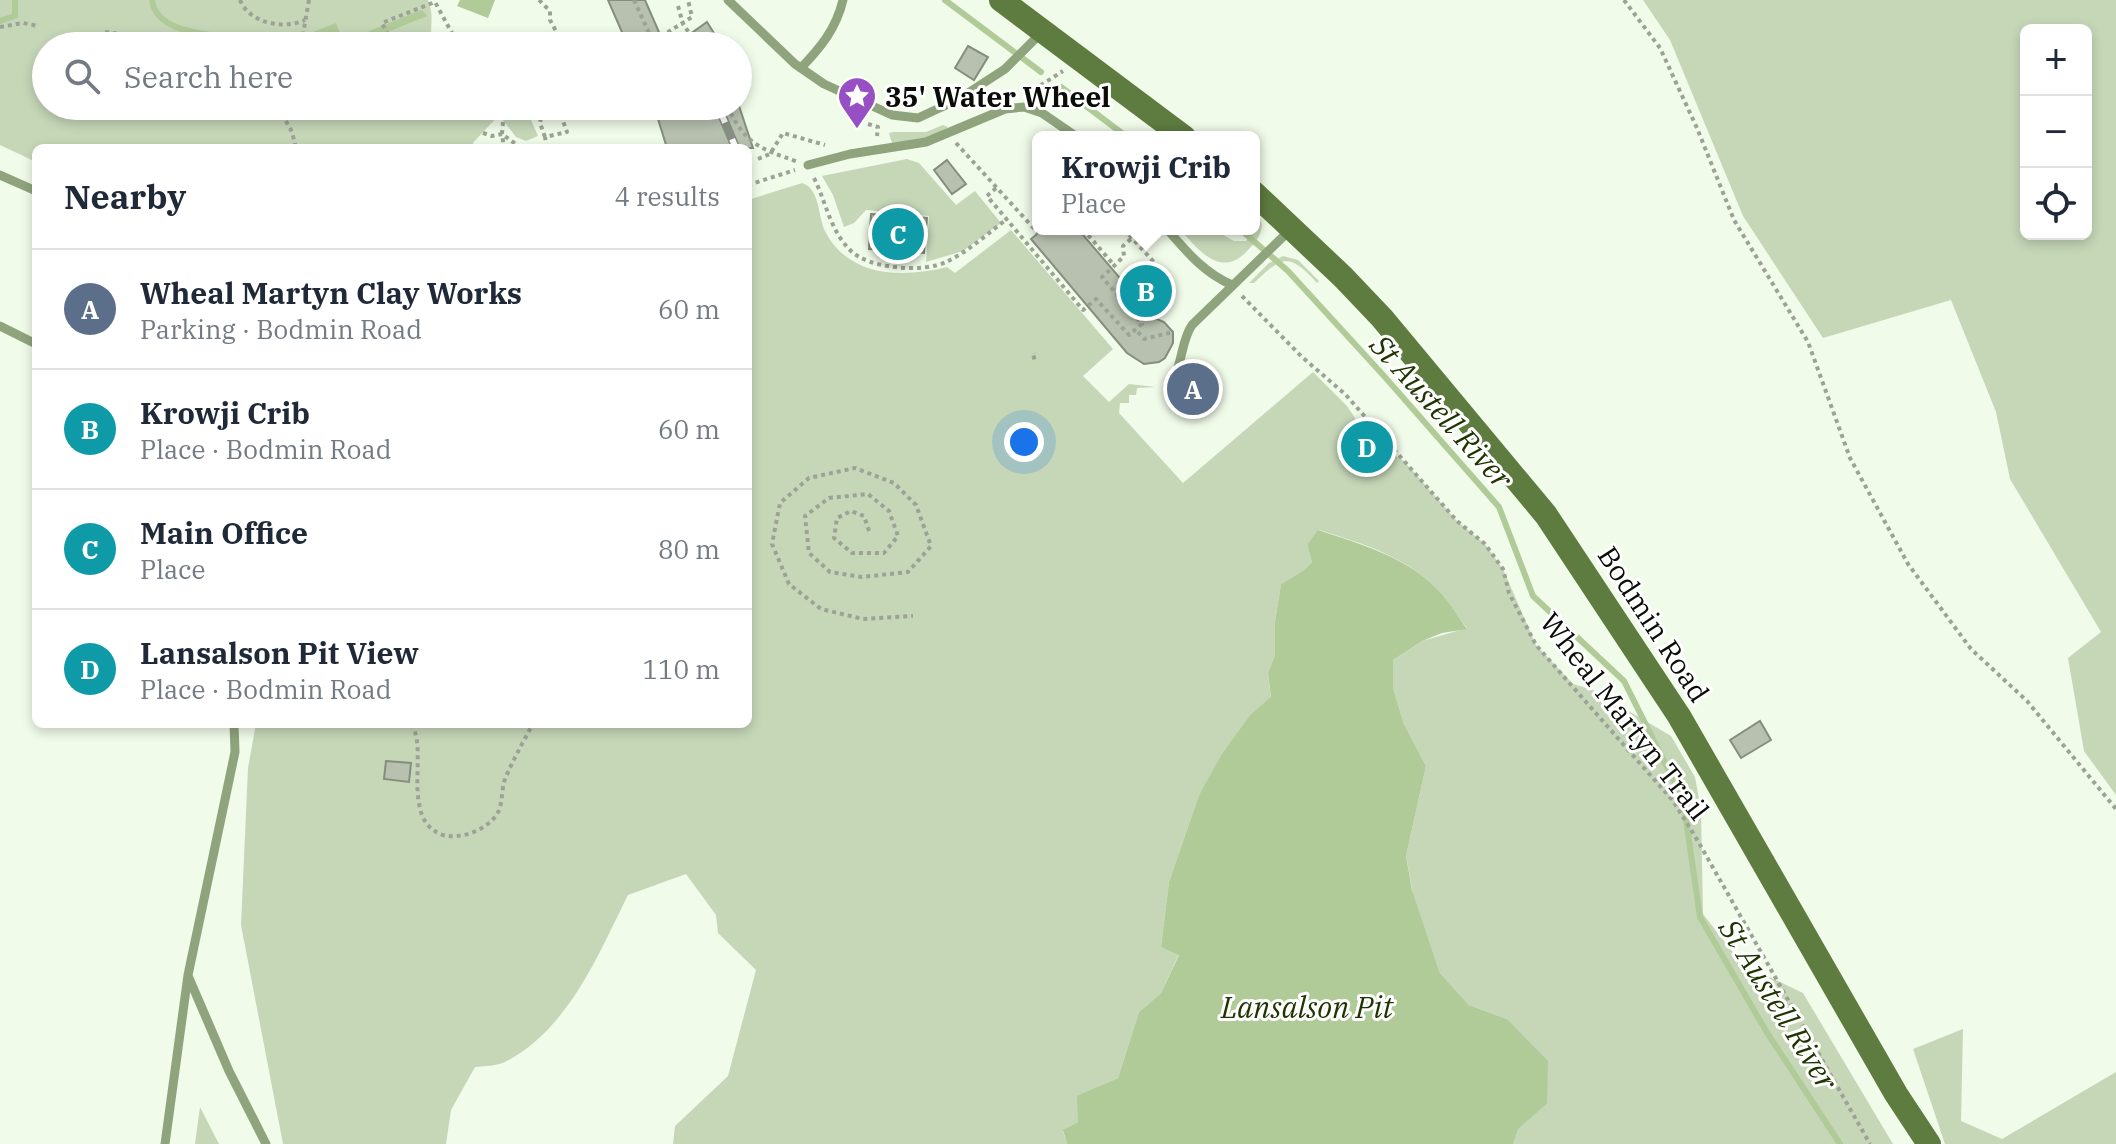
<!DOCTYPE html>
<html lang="en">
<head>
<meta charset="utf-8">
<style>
	:root { --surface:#fff; --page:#f2f2f3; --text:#1f2937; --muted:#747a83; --line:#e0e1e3; --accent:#9750c3 }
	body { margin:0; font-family:"IBM Plex Serif",serif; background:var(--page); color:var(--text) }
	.controls { position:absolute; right:24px; top:24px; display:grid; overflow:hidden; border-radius:12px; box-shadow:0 4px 12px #0003 }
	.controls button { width:72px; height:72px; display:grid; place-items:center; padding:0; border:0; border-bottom:2px solid var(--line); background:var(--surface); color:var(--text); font:40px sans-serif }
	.you { position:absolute; left:1024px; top:442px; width:28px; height:28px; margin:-20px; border:6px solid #fff; border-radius:50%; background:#1a73e8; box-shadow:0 0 0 12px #1a73e833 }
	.badge { display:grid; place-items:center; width:52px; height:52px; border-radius:50%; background:var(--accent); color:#fff; font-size:26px; font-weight:700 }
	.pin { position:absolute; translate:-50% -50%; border:4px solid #fff; box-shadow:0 2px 8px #0006 }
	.popup { position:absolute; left:1032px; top:131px; width:228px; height:104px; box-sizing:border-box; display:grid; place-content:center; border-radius:12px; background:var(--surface); filter:drop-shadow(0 2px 6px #0005); font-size:26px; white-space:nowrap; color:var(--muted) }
	.popup b { font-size:30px; color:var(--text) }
	.popup::after { content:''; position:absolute; left:50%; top:100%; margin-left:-16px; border:16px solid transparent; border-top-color:var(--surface) }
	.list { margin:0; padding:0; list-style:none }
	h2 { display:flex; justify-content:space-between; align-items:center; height:104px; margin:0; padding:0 32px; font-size:34px }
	h2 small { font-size:26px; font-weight:400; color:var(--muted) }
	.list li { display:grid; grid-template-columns:52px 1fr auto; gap:24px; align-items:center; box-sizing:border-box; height:120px; padding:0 32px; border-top:2px solid var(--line) }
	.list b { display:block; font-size:30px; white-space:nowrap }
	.list p { margin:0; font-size:26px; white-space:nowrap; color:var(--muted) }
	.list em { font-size:26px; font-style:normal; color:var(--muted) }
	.icon { flex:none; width:44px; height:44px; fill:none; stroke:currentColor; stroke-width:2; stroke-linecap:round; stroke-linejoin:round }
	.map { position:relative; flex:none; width:2116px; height:1144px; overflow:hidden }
	.search { position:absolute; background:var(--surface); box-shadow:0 4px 12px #0003; left:32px; top:32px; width:720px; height:88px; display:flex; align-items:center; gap:20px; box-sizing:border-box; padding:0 28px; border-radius:44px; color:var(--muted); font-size:30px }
	.panel { position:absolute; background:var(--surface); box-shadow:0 4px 12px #0003; left:32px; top:144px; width:720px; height:584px; border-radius:12px }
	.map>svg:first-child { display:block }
	.green { fill:#c6d7b8; fill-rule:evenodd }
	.water { fill:#b0ca98 }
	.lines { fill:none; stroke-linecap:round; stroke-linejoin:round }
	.stream { stroke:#b0ca98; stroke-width:6 }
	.building { fill:#b8c1b0; stroke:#858e7e; stroke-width:2 }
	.path { stroke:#9ca396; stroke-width:4; stroke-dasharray:4 4; stroke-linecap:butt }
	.lane { stroke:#8fa47c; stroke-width:9 }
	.secondary { stroke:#5e7b40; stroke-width:24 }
	.rail-casing { stroke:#878e82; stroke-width:9 }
	.rail { stroke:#fff; stroke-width:6; stroke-dasharray:18; stroke-linecap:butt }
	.labels { text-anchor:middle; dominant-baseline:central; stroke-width:6; stroke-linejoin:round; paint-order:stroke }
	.poi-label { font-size:28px; font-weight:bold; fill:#0a0d07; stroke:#fff; text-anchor:start }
	.street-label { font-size:28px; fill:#0a0d07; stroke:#fff }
	.water-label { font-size:30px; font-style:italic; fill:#1f3500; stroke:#fff }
</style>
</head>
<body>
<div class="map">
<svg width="2116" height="1144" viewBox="0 0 2116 1144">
	<rect width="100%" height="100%" fill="#f1fbe9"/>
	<g class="green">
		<path d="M 0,0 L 428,0 C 436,20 427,27 434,46 L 46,46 L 46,106 L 525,106 L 538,136 L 526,141 L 516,137 L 499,115 L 473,143 L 475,148 L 36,148 L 36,162 L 0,145 Z"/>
		<path d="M 1643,0 L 2116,0 L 2116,795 L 2084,751 L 2068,658 L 2101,632 L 2010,479 L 1996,412 L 1951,300 L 1823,338 L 1743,216 L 1670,40 ZM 2026,30 L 2086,30 L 2086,234 L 2026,234 Z"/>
		<path d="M 943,125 L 948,127 C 935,142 910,141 892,143 L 889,133 L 894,132 L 926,132 Z"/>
		<path d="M 907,159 L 919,163 L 956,205 L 975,191 L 1001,223 L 963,251 L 926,262 L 929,216 L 866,210 L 854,223 L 844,227 L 833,195 L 822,176 Z"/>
		<path d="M 802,183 C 820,188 818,217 825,231 C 849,278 903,278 947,267 L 955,273 L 1011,230 L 1113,349 L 1083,376 L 1109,402 L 1129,384 L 1156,387 L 1137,388 L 1136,395 L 1129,395 L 1129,403 L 1120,403 L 1119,413 L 1183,483 L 1313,372 L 1347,406 L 1371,442 L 1404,461 L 1457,521 L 1485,544 L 1503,569 L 1536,645 L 1573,684 L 1593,690 L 1671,736 L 1695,777 L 1701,810 L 1703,914 L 1742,964 L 1803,993 L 1893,1144 L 1513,1144 L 1517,1129 L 1547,1104 L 1507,1019 L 1469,1005 L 1440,973 L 1413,894 L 1406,856 L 1426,766 L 1404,724 L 1393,688 L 1393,660 L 1422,641 L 1467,628 C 1457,617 1450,603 1441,593 C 1408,557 1364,544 1319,530 L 1307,545 L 1312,562 L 1304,570 L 1281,584 L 1275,622 L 1275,655 L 1268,673 L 1271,698 L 1251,714 L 1199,795 L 1169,882 L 1161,947 L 1179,954 L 1161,993 L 1139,1012 L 1118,1078 L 1100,1086 L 1078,1122 L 1063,1131 L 1067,1144 L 673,1144 L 675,1126 L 728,1076 L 756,970 L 718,933 L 716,915 L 686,874 L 628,895 C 598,955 568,1030 505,1062 C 497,1066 484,1066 475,1067 L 451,1110 L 446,1144 L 283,1144 L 241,925 L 248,768 L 256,724 L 748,724 L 748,200 Z"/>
		<path d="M 1254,210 L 1262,224 C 1261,236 1256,242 1247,251 C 1221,279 1198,250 1180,229 L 1212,229 L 1234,241 L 1246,241 L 1254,229 Z"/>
		<path d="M 1283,256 L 1298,260 L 1319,281 L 1317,283 C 1289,252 1282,256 1254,283 L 1249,283 L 1269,263 Z"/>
		<path d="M 1963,1029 L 1961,1121 L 2002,1139 L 2116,1072 L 2116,1144 L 1945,1144 L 1913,1049 Z"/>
		<path d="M 200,1107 L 219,1144 L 195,1144 Z"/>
	</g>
	<g class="water">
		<path d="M 460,0 L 495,0 L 488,18 L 457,6 Z"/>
		<path d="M 422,10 L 427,16 L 353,46 L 340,46 L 339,43 Z"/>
		<path d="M 336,23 L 342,38 L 323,46 L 313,46 L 308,34 Z"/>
		<path d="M 1318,530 C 1363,545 1408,557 1441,593 C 1450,603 1458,617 1467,629 L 1442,633 L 1422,641 L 1393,660 L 1393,688 L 1404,724 L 1426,766 L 1406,856 L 1412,890 L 1440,973 L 1469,1005 L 1507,1019 L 1548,1061 L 1547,1104 L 1518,1129 L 1513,1144 L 1067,1144 L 1063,1130 L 1078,1122 L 1077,1096 L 1118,1078 L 1139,1012 L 1161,993 L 1179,955 L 1161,947 L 1169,882 L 1199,795 L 1222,754 L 1251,714 L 1271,697 L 1268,673 L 1275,655 L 1275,622 L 1281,584 L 1304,570 L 1312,562 L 1307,545 Z"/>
	</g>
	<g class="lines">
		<g class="stream">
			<path d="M 152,0 C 156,34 211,34 237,39 L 238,46"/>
			<path d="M 945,0 L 1041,72"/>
			<path d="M 0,21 L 15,16 L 15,0"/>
			<path d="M 1061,87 L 1127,137"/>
			<path d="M 1240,229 L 1288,271 L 1384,376 L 1499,507 L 1533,596 L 1624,681 L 1683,799 L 1700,917 L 1766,1031 L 1840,1144"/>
		</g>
	</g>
	<g class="building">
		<path d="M 608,0 L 645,0 L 665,46 L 628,46 Z"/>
		<path d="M 707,22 L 722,46 L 703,46 L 693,32 Z"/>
		<path d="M 968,46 L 988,57 L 974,80 L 955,68 Z"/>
		<path d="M 654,106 L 739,106 L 753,148 L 667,148 Z"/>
		<path d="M 947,160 L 966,184 L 952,194 L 934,170 Z"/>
		<path d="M 871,214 L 927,218 L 924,253 L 869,249 Z"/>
		<path d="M 1043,229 L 1078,229 L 1154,318 L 1164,322 L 1173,332 L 1173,343 L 1165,358 L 1159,362 L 1144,364 L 1127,353 L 1031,239 Z"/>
		<path d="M 1760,721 L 1771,740 L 1741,758 L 1730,740 Z"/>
		<path d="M 386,761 L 411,763 L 409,782 L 384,779 Z"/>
	</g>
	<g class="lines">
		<g class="path">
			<path d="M 240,0 C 249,23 284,30 305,20"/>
			<path d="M 309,0 L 303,34 L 309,46"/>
			<path d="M 539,0 L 550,11 L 550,20 L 564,46"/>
			<path d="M 634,0 L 655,46"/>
			<path d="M 1624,0 L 1660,48 L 1697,128 L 1734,220 L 1808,342 L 1850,458 L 1908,564 L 1971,649 L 2027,701 L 2116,809"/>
			<path d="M 678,6 L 683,24 L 698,46"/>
			<path d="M 0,27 L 23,23 L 38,26"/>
			<path d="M 105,32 L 214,46"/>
			<path d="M 376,46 L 388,35 L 382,23 L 435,2 L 459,46"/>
			<path d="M 670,46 L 665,34 L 692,17 L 688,0"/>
			<path d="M 1027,94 L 1063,71"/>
			<path d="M 285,106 L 283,116 L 292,132 L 296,148"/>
			<path d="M 534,106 L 542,112 L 540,123 L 545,137"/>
			<path d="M 727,106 C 746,145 759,148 798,162"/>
			<path d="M 503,122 L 502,134 L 521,148"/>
			<path d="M 868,124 L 878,127 L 877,136"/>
			<path d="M 483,133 L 492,136 L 502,134 L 504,148"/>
			<path d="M 956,143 L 1038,233"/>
			<path d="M 547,148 L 545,137 L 567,132 L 559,110 L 567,106"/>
			<path d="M 758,159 L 770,154 L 783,133 L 825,145"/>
			<path d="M 814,178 C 826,202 830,230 850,250 C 868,269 923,273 946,262 C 968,252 988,233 1007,219"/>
			<path d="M 748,185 L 795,170"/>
			<path d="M 996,188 L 987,196 L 1083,310 L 1096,299 L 1129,335 L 1142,324 L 1102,277 L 1110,270"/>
			<path d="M 1083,229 L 1113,264"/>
			<path d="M 1124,229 L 1170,280"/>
			<path d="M 1113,267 L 1124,256 L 1123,246 L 1132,238"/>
			<path d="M 1242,296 L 1302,357 L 1345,394 L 1457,521 L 1485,544 L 1503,569 L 1509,593 L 1536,645 L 1673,801 L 1695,836 L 1870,1144"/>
			<path d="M 1138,332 L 1144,339 L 1173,332"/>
			<path d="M 1032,358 L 1036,357 L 1035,353"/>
			<path d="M 869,531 L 864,516 L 851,511 L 837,518 L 834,538 L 852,553 L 884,553 L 898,536 L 889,511 L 868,494 L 829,498 L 805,516 L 809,553 L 830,572 L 862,577 L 908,572 L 931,546 L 916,505 L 894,483 L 855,468 L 809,478 L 780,503 L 772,544 L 789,584 L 821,609 L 863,619 L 913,616"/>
			<path d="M 412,724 C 423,746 414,778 419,803 C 421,818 428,830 443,835 C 460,840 487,830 497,814 C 503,805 501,790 505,779 C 513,760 523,742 533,724"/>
		</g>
		<g class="lane">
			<path d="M 728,0 L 795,64 L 824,84 L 892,115 L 918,118 L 959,99 L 1005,69 L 1042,32"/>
			<path d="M 801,68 C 821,47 836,29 843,0"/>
			<path d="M 808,165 L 850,154 L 926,142 L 1005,109 L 1024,107 L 1042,113 L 1077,137"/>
			<path d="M 0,175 L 36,191"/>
			<path d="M 1167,229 C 1187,252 1204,273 1232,285"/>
			<path d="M 0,326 L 36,344"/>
			<path d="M 1177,370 C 1183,354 1183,338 1192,325 L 1290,230"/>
			<path d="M 189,978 L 229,1071 L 266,1144"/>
			<path d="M 165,1144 L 188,975 L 235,752 L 234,724"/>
		</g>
		<g class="secondary">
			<path d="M 1001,0 L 1184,137"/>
			<path d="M 1254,193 L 1343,277 L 1382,318 L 1546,515 L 1679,716 L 1896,1094 L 1929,1144"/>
		</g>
		<defs>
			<path id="rail" d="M 718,106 L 735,146"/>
		</defs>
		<use href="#rail" class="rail-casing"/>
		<use href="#rail" class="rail"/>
	</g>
	<defs>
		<symbol id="sight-pin" viewBox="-11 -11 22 30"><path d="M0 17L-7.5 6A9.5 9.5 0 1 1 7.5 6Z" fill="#9750c3" stroke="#fff"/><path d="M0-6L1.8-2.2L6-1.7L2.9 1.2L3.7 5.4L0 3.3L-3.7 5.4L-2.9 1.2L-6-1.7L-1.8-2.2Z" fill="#fff"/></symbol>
	</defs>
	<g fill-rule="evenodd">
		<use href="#sight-pin" x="835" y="74" width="44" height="60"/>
	</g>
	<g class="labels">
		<g class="poi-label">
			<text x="885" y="96">35' Water Wheel</text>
		</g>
		<g class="street-label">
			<text transform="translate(1654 624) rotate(57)">Bodmin Road</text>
			<text transform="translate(1625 716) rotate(52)">Wheal Martyn Trail</text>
		</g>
		<g class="water-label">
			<text transform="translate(1442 411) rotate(48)">St Austell River</text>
			<text transform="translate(1779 1004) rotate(58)">St Austell River</text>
			<text x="1307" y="1006">Lansalson Pit</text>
		</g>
	</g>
</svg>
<div class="controls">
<button>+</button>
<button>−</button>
<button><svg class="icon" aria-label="locate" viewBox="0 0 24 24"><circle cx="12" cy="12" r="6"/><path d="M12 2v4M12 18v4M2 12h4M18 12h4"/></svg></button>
</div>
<div class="you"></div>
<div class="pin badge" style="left:1193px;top:389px;background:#5c6f8a">A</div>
<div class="pin badge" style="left:1146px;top:291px;background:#0f9aa8">B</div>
<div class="popup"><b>Krowji Crib</b>Place</div>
<div class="pin badge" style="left:898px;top:234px;background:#0f9aa8">C</div>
<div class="pin badge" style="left:1367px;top:447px;background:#0f9aa8">D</div>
<div class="search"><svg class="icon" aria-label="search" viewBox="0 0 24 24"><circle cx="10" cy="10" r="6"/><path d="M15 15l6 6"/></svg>Search here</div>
<section class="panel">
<h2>Nearby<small>4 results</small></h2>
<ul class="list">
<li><span class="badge" style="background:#5c6f8a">A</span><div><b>Wheal Martyn Clay Works</b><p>Parking · Bodmin Road</p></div><em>60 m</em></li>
<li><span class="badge" style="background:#0f9aa8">B</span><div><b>Krowji Crib</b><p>Place · Bodmin Road</p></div><em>60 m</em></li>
<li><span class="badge" style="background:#0f9aa8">C</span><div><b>Main Office</b><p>Place</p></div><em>80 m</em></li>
<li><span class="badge" style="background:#0f9aa8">D</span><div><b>Lansalson Pit View</b><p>Place · Bodmin Road</p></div><em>110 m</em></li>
</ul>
</section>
</div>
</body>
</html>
